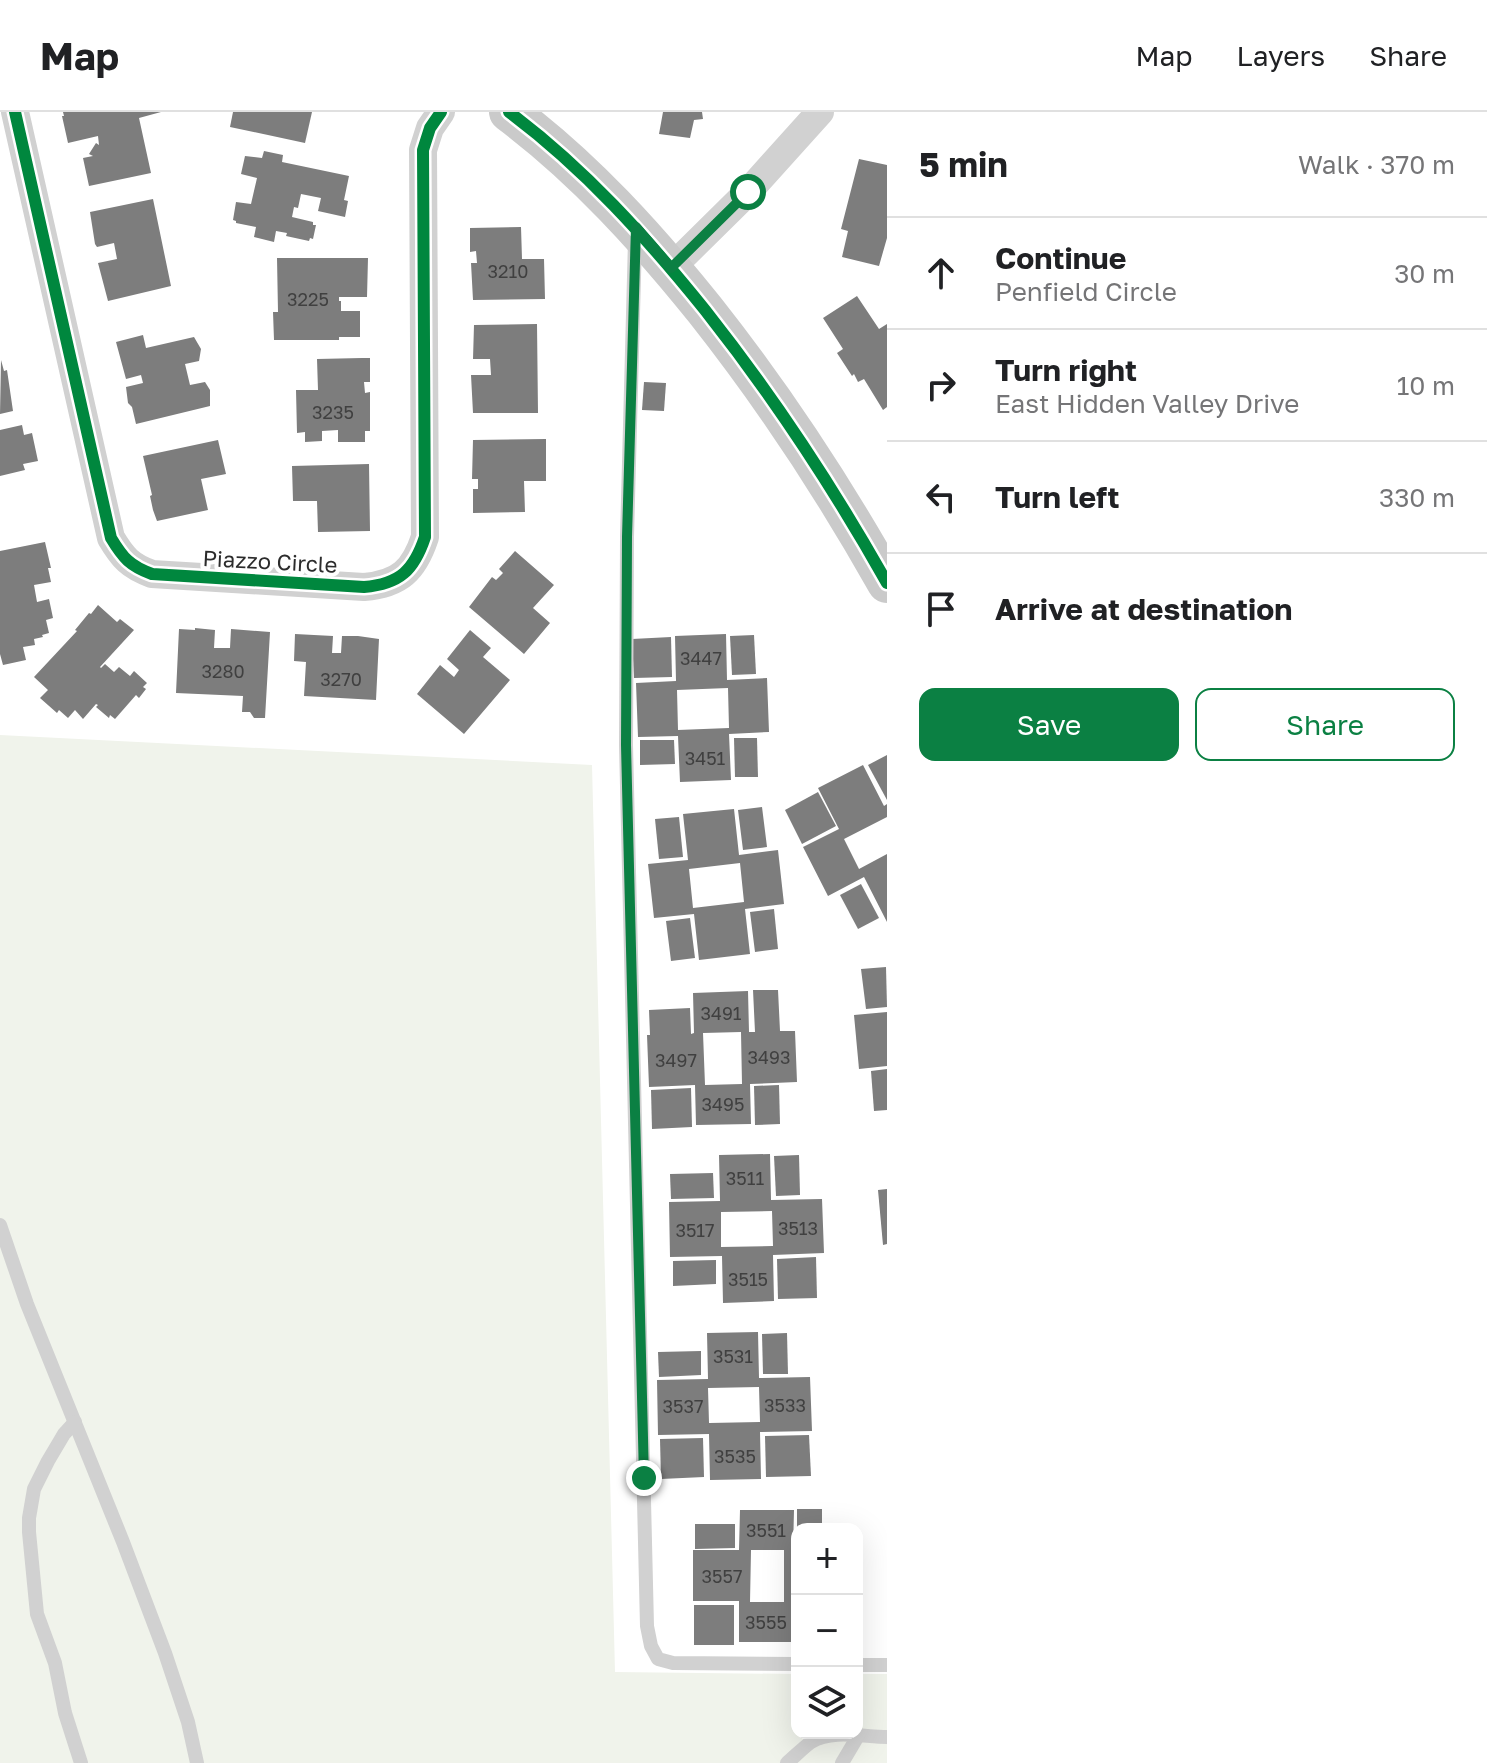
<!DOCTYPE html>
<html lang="en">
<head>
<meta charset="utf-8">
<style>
	:root { --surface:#fff; --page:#f6f6f6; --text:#202124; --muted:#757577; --line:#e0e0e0; --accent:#0b8043 }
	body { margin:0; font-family:"Golos Text",sans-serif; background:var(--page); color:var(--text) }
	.controls { position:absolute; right:24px; bottom:24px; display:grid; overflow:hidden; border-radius:16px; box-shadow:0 8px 32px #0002 }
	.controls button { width:72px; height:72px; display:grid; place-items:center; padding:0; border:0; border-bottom:2px solid var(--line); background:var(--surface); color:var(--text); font:40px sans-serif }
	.stop { position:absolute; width:24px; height:24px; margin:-18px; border:6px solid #0b8043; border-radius:50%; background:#fff }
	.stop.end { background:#0b8043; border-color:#fff; box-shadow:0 2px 8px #0008 }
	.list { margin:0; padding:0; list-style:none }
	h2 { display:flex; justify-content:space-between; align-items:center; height:104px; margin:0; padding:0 32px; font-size:34px }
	h2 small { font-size:26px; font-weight:400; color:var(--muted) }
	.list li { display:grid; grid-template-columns:52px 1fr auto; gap:24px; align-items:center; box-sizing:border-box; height:112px; padding:0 32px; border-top:2px solid var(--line) }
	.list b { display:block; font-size:30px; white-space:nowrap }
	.list p { margin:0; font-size:26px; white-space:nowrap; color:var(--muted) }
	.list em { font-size:26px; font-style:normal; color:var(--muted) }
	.actions { display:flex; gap:16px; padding:24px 32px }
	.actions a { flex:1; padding:18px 0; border:2px solid var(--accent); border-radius:16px; text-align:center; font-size:28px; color:var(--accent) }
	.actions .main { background:var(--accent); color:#fff }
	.icon { flex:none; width:44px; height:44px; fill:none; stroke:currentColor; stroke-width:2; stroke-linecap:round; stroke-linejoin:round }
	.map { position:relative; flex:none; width:887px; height:1651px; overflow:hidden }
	header { display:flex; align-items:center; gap:48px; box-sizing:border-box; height:112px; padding:0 40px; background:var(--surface); border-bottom:2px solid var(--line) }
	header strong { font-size:38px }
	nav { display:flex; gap:44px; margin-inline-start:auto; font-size:28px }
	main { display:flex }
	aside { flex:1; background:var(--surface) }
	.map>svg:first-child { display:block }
	.green { fill:#f0f3eb }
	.building { fill:#7d7d7d; fill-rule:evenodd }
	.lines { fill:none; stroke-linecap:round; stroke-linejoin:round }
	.lane { stroke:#d1d1d1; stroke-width:14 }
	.street { stroke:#d1d1d1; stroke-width:28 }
	.secondary { stroke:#cacaca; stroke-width:40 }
	.cycleway-casing { stroke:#fff; stroke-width:17 }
	.cycleway { stroke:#00873e; stroke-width:12 }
	.route { stroke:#0b8043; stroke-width:10 }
	.labels { text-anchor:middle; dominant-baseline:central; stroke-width:8; stroke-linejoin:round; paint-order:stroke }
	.number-label { font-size:18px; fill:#404040 }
	.street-label { font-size:22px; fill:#2c2c2c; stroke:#fff }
</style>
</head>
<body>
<header>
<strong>Map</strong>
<nav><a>Map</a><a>Layers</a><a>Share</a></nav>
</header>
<main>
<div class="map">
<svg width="887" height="1651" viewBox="0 0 887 1651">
	<rect width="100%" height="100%" fill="#fff"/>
	<path class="green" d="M 0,623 L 592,653 L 615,1560 L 797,1562 L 797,1621 L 857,1621 L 857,1562 L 887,1562 L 887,1651 L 0,1651 Z"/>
	<g class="building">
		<path d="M 63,0 L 161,0 L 139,6 L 151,61 L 89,74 L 83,46 L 93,44 L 89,42 L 96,31 L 99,33 L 98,24 L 68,31 L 62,4 L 64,4 Z"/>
		<path d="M 233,0 L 312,0 L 305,31 L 230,15 Z"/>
		<path d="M 663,0 L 702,0 L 703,7 L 694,8 L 690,26 L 659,22 Z"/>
		<path d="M 264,39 L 283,43 L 282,50 L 349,64 L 344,88 L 348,89 L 345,105 L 318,99 L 321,86 L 301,82 L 298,96 L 294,95 L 292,105 L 313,110 L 313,113 L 316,113 L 313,127 L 310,126 L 309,129 L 286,124 L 287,121 L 276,119 L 274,130 L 254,125 L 256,115 L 236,111 L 236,109 L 233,108 L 236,90 L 251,92 L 257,66 L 241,62 L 245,44 L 262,46 Z"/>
		<path d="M 859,47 L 887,53 L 887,126 L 879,154 L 842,145 L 848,119 L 841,117 Z"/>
		<path d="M 153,87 L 171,174 L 108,189 L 98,151 L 117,147 L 114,131 L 97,135 L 95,132 L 90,100 Z"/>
		<path d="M 521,115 L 522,147 L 544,147 L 545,187 L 473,188 L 471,151 L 477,151 L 476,139 L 470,140 L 470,116 Z"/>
		<path d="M 277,146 L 368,146 L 367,185 L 339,185 L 339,189 L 341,189 L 341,199 L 360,199 L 360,225 L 339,225 L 339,228 L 274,228 L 273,200 L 278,200 Z"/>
		<path d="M 857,184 L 879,217 L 887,212 L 887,295 L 883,298 L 864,267 L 858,270 L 854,262 L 852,264 L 837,241 L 843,237 L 823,206 Z"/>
		<path d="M 537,212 L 538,301 L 473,301 L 471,263 L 491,263 L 490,247 L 473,247 L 474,213 Z"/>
		<path d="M 143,223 L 146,236 L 194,225 L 201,237 L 199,249 L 185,252 L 190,273 L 205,270 L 210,278 L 210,294 L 136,312 L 132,295 L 128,291 L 126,275 L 143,271 L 141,263 L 126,267 L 116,230 Z"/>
		<path d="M 362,246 L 370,246 L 370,270 L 364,270 L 365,281 L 370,280 L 370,319 L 365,319 L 365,330 L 338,330 L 338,318 L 322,319 L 322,329 L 305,330 L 305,320 L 297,321 L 296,278 L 318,278 L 317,247 Z"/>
		<path d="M 1,248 L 4,259 L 7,258 L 13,299 L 0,302 Z"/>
		<path d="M 644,270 L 666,271 L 664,299 L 642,298 Z"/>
		<path d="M 22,313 L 24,323 L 32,321 L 38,349 L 23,352 L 25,358 L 0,364 L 0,318 Z"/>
		<path d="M 546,327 L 546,369 L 524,369 L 525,400 L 473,401 L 473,377 L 478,377 L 478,367 L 472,367 L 473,328 Z"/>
		<path d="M 218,328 L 226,362 L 201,367 L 208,398 L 157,409 L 153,398 L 150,384 L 152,383 L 143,344 Z"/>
		<path d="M 369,352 L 370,419 L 318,420 L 317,389 L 293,389 L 292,354 Z"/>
		<path d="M 45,430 L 51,456 L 48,456 L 51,470 L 34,473 L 37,490 L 49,487 L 53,506 L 46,508 L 49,521 L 42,523 L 43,525 L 34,527 L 35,533 L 23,535 L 26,548 L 3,553 L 0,542 L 0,439 Z"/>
		<path d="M 515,439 L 554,473 L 533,496 L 550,511 L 524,542 L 469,495 L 492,465 L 496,468 L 503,461 L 499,457 Z"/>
		<path d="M 98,493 L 117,510 L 120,507 L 134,518 L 100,555 L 101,556 L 105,552 L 114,560 L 119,555 L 130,564 L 134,559 L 147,571 L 143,575 L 146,577 L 139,586 L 136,583 L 115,607 L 110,603 L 109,606 L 96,595 L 98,593 L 96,592 L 83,607 L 75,598 L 68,606 L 59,598 L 57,601 L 40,586 L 48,578 L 34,565 L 77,519 L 75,518 L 89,501 L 91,502 Z"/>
		<path d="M 195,516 L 215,518 L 214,536 L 230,536 L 231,517 L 270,520 L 265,606 L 254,606 L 250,600 L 242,600 L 243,584 L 176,581 L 179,517 L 195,518 Z"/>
		<path d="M 470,518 L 491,536 L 483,545 L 510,568 L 464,622 L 417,582 L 440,553 L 454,565 L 459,558 L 447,547 Z"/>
		<path d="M 295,522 L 333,524 L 332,541 L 341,541 L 342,524 L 358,524 L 379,527 L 376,588 L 304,584 L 306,550 L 294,549 Z"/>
		<path d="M 726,522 L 727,568 L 767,566 L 769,620 L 729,622 L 731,668 L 680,670 L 678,624 L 638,625 L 636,571 L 676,569 L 675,524 ZM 728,576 L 729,616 L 678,618 L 677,578 Z"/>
		<path d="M 754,523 L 756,562 L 732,563 L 730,524 Z"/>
		<path d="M 671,525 L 672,565 L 634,566 L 632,527 Z"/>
		<path d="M 734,626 L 757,626 L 758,665 L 735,665 Z"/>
		<path d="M 640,628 L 674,628 L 675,652 L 640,653 Z"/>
		<path d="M 887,643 L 887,688 L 868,653 Z"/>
		<path d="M 863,653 L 884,694 L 887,692 L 887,705 L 844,727 L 859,757 L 887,742 L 887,810 L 864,765 L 828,784 L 803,735 L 839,717 L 818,676 Z"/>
		<path d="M 818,680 L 836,714 L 802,732 L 785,698 Z"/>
		<path d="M 762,695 L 767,735 L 743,738 L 738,698 Z"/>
		<path d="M 734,697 L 739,743 L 778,738 L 784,792 L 745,797 L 750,842 L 699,848 L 694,802 L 654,806 L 648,752 L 688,748 L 683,702 ZM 740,751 L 744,790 L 693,796 L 689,757 Z"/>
		<path d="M 679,705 L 683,745 L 659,747 L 655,707 Z"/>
		<path d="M 861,772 L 879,806 L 858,817 L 840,783 Z"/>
		<path d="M 774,797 L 778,837 L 755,840 L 750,800 Z"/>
		<path d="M 690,806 L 695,846 L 671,849 L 666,809 Z"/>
		<path d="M 886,855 L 887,895 L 866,897 L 861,857 Z"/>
		<path d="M 753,878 L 778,878 L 780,919 L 795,919 L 797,970 L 750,972 L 751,1012 L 696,1013 L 695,973 L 649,975 L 647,923 L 650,923 L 649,898 L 690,896 L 691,922 L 694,921 L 693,881 L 748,879 L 749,920 L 755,920 ZM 741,920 L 742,972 L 705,973 L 703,921 Z"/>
		<path d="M 887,900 L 887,954 L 859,957 L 854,903 Z"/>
		<path d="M 887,957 L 887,998 L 874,999 L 871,959 Z"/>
		<path d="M 779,973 L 780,1012 L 755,1013 L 754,974 Z"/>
		<path d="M 691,976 L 692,1015 L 652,1017 L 651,978 Z"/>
		<path d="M 770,1042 L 771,1088 L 822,1087 L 824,1141 L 773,1143 L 774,1189 L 723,1191 L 722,1144 L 670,1145 L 669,1090 L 720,1089 L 719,1043 ZM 772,1099 L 773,1134 L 721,1135 L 721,1100 Z"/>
		<path d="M 799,1043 L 800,1083 L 776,1084 L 774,1044 Z"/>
		<path d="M 713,1061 L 714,1086 L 671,1087 L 670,1062 Z"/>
		<path d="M 887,1077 L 887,1132 L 883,1133 L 878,1078 Z"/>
		<path d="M 816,1145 L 817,1186 L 778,1187 L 777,1147 Z"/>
		<path d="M 716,1148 L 716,1172 L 673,1174 L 673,1149 Z"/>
		<path d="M 758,1220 L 759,1266 L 810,1265 L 812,1319 L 760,1320 L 761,1367 L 710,1368 L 709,1322 L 658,1323 L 657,1268 L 708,1267 L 707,1221 ZM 759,1275 L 760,1310 L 709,1311 L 708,1276 Z"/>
		<path d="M 787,1221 L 788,1262 L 763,1262 L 762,1222 Z"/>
		<path d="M 701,1239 L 701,1263 L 659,1265 L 658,1240 Z"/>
		<path d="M 809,1323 L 811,1364 L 766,1365 L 765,1324 Z"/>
		<path d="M 703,1326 L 704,1365 L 661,1367 L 660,1327 Z"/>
		<rect x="797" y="1397" width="25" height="20"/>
		<path d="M 740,1398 L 794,1398 L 793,1438 L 797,1438 L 797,1490 L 793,1490 L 793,1530 L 739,1530 L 739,1489 L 693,1489 L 693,1438 L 739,1438 ZM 751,1438 L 784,1438 L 784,1490 L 750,1490 Z"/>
		<path d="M 695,1412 L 735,1412 L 735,1436 L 695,1437 Z"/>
		<rect x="694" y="1493" width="40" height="40"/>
	</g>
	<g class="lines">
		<g class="lane">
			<path d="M 635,128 L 627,425 L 626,633 L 647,1514 L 651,1534 L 658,1547 L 673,1551 L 797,1552"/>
			<path d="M 0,1113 L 27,1192 L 123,1430 L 165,1541 L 188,1610 L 197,1651"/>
			<path d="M 75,1310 L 64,1322 L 48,1349 L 34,1377 L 29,1406 L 29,1420 L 37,1502 L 55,1551 L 65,1601 L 81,1651"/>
			<path d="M 857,1553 L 887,1553"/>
			<path d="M 787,1651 C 795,1644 803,1636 811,1630 C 832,1617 864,1625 887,1625"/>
			<path d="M 842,1651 L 858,1624"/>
		</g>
		<g class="street">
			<path d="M 15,0 L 111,426 C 123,446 130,454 152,462 L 364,475 C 400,472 414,458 425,425 L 423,38 L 430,16 L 441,0"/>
			<path d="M 671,156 L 748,80 L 820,0"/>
		</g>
		<path class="secondary" d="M 509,0 C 584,56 647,126 705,198 C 773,284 833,375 887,471"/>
		<defs>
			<g id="cycleway">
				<path d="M 15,0 L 111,426 C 123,446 130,454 152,462 L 364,475 C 400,472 414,458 425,425 L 423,38 L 430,16 L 441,0"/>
				<path d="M 509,0 C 584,56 647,126 705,198 C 773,284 833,375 887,471"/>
			</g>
		</defs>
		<use href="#cycleway" class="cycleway-casing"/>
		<use href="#cycleway" class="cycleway"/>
	</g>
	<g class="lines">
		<path class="route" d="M 644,1366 L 626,633 L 627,425 L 636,115 L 671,156 L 748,80"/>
	</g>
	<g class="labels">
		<g class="number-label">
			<text x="508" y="159">3210</text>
			<text x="308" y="187">3225</text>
			<text x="333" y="300">3235</text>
			<text x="701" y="546">3447</text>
			<text x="223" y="559">3280</text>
			<text x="341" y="567">3270</text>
			<text x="705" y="646">3451</text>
			<text x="721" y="901">3491</text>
			<text x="769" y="945">3493</text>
			<text x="676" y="948">3497</text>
			<text x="723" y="992">3495</text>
			<text x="745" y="1066">3511</text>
			<text x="798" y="1116">3513</text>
			<text x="695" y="1118">3517</text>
			<text x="748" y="1167">3515</text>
			<text x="733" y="1244">3531</text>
			<text x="785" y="1293">3533</text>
			<text x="683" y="1294">3537</text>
			<text x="735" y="1344">3535</text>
			<text x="766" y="1418">3551</text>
			<text x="722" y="1464">3557</text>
			<text x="766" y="1510">3555</text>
		</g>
		<g class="street-label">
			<text transform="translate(270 449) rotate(3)">Piazzo Circle</text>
		</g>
	</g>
</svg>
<div class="controls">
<button>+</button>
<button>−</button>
<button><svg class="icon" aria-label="layers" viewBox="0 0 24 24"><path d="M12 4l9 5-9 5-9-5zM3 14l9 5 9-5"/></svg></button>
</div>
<div class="stop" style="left:748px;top:80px"></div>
<div class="stop end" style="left:644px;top:1366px"></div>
</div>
<aside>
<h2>5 min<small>Walk · 370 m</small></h2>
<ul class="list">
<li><svg class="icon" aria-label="ahead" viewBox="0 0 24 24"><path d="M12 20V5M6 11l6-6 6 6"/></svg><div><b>Continue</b><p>Penfield Circle</p></div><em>30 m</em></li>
<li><svg class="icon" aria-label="right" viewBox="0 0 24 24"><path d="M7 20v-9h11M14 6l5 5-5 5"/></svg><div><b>Turn right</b><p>East Hidden Valley Drive</p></div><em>10 m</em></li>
<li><svg class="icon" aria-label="left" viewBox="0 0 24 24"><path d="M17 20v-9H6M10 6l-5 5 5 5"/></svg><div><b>Turn left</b></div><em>330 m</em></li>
<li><svg class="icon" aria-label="arrive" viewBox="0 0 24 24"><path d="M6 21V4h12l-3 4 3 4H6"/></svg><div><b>Arrive at destination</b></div></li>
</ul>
<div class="actions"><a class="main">Save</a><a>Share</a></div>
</aside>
</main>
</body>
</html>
